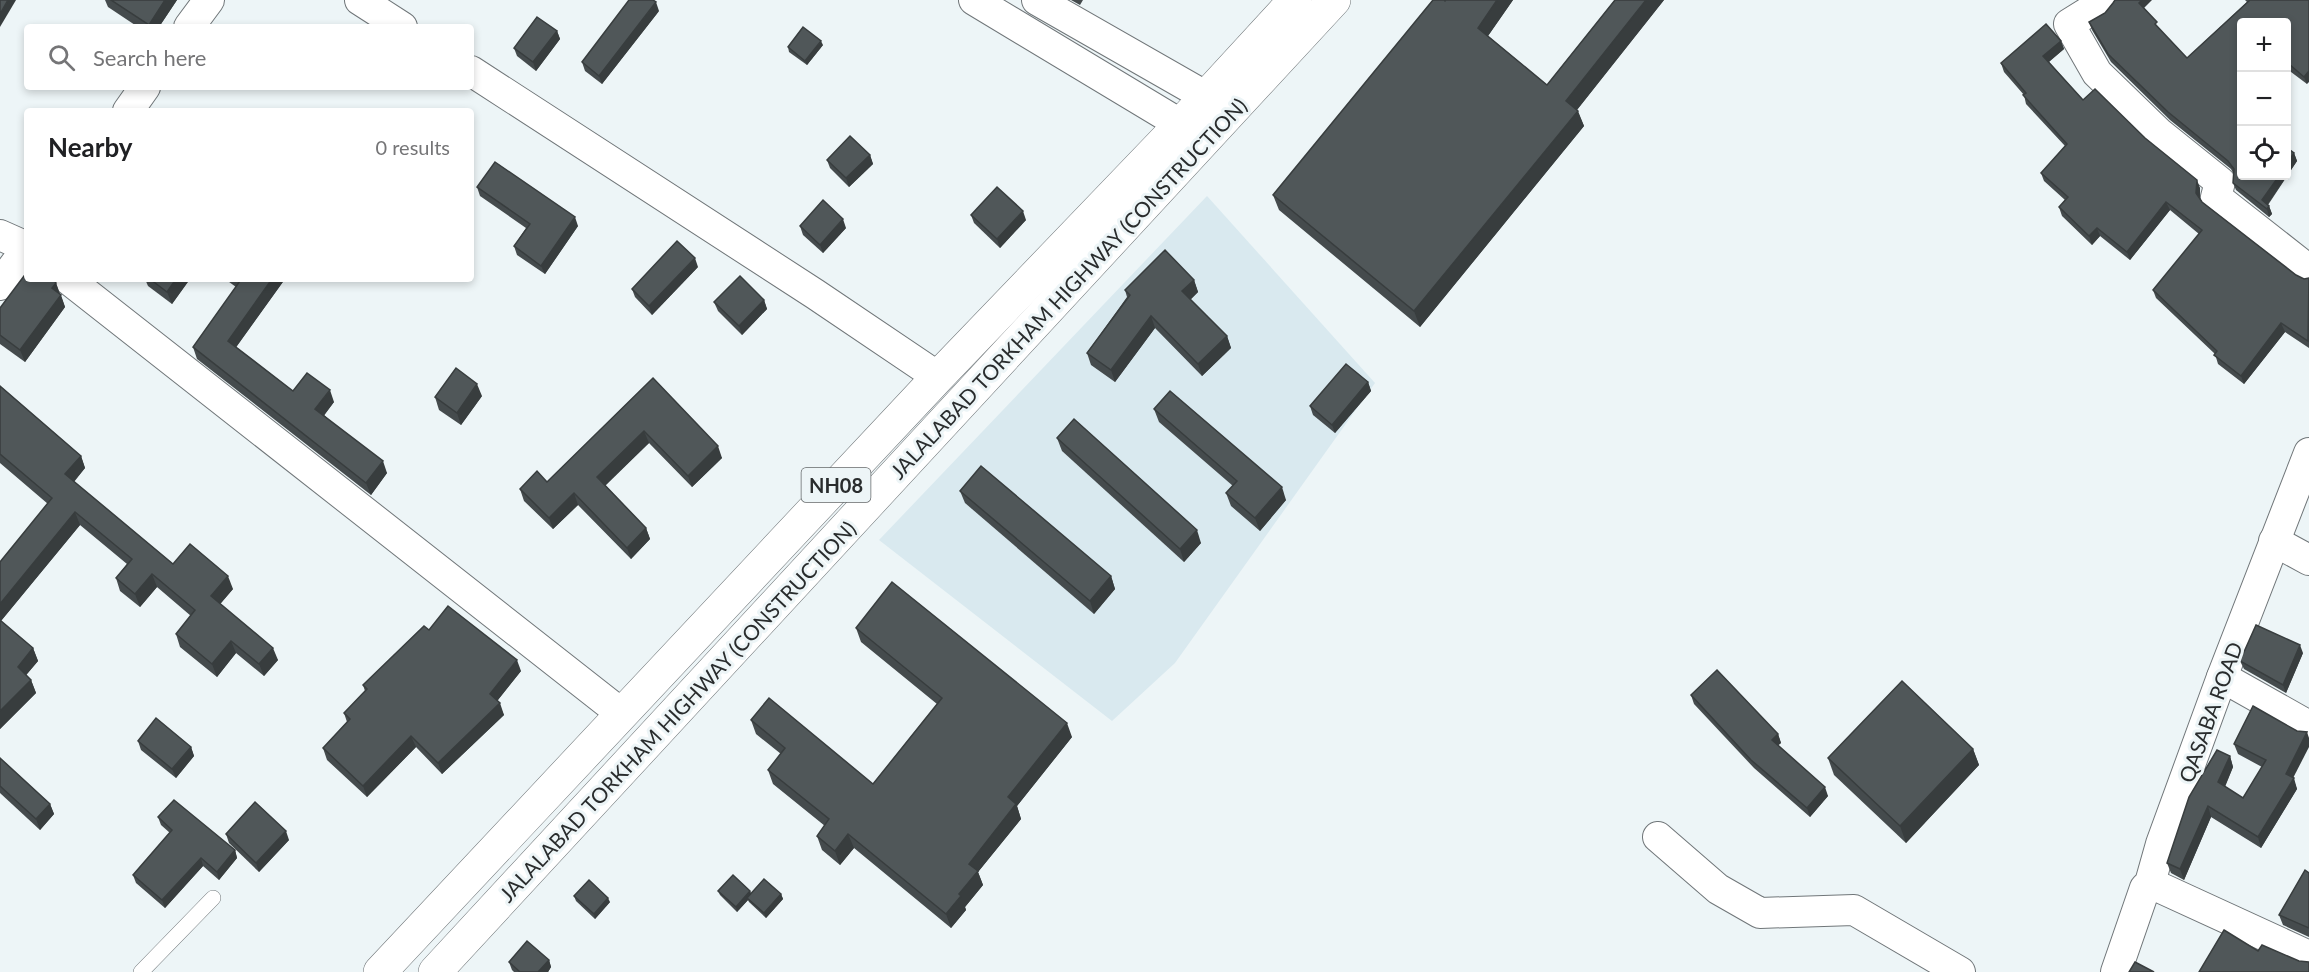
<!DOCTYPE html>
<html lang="en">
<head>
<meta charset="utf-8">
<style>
	:root { --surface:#fff; --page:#f2f2f2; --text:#202124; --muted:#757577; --line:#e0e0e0 }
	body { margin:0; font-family:Lato,sans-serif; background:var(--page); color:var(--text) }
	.controls { position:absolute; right:18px; top:18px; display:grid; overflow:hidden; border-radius:6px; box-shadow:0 3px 9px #0003 }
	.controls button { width:54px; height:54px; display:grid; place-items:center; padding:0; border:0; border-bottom:2px solid var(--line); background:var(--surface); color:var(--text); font:30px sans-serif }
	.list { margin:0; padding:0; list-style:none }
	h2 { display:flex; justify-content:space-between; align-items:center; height:78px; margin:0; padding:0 24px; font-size:26px }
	h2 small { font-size:20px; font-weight:400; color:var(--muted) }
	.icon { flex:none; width:33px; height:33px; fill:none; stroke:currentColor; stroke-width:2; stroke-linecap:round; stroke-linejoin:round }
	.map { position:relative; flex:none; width:2309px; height:972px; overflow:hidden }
	.search { position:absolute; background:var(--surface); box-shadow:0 3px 9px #0003; left:24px; top:24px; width:450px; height:66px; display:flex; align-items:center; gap:15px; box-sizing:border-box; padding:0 21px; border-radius:6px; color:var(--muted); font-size:22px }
	.panel { position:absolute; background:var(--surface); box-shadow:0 3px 9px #0003; left:24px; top:108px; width:450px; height:174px; border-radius:6px }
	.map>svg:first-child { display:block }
	.built { fill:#d9e9ef }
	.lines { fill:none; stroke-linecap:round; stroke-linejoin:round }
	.service-casing { stroke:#707679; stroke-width:16 }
	.minor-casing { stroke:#707679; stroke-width:32 }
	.trunk-casing { stroke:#707679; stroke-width:34 }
	.service { stroke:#fff; stroke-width:15 }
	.minor { stroke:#fff; stroke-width:30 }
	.trunk { stroke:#fff; stroke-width:33 }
	.wall { fill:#454b4d }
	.shaded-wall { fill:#383d3e }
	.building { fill:#505759; stroke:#383d3e; stroke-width:1.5 }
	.labels { text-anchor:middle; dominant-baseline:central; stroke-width:6; stroke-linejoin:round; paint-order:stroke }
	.shield { fill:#edf5f7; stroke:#64686a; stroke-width:1.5 }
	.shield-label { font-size:20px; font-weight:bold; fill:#292c2d }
	.street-label { font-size:21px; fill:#292c2d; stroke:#edf5f7 }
</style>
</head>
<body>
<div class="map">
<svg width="2309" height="972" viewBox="0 0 2309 972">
	<rect width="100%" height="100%" fill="#edf5f7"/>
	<path class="built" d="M 1207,196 L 1375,383 L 1175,663 L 1112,721 L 879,540 Z"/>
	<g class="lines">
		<defs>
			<path id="service" d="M 141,972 L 213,898"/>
			<g id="minor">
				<path d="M 360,0 L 402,27"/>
				<path d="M 974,0 L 1200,136"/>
				<path d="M 1037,0 L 1226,108"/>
				<path d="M 2103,0 L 2098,6 L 2069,24 L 2097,73 L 2159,133 L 2220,182 L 2216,197 L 2309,270"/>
				<path d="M 189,27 L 209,0"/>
				<path d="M 471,71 L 815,294 L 938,377"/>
				<path d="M 128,111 L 145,87"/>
				<path d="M 0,235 L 27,247"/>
				<path d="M 68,279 L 622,714"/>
				<path d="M 0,285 L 27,248"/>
				<path d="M 2274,541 L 2309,560"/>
				<path d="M 2222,677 L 2309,726"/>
				<path d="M 1658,837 L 1718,889 L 1760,913 L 1854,910 L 1960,972"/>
				<path d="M 2150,883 L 2309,956"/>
				<path d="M 2116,972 L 2145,888 L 2150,883 L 2161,844 L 2222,677 L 2309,453"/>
			</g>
			<g id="trunk">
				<path d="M 380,972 L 938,377 L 1182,123 L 1295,0"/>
				<path d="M 435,972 L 1334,0"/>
			</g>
		</defs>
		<use href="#service" class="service-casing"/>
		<use href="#minor" class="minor-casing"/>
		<use href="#trunk" class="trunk-casing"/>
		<use href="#service" class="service"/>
		<use href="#minor" class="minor"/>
		<use href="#trunk" class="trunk"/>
	</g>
	<g class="wall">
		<path d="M 105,0 L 177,0 L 159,27 L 138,27 L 108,7 Z"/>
		<path d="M 1071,0 L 1083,0 L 1080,5 Z"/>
		<path d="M 1446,0 L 1513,0 L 1488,36 L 1547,85 L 1615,0 L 1664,0 L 1577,110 L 1584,126 L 1420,327 L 1279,210 L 1273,195 Z"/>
		<path d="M 2245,0 L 2309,0 L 2307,84 L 2291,72 L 2241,22 L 2241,176 L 2294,153 L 2297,161 L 2268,205 L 2269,206 L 2272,214 L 2269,217 L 2236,190 L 2233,183 L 2233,173 L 2231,169 L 2170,120 L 2111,62 L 2092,30 L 2089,22 L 2105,13 L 2113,3 L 2144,8 L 2160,30 L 2187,58 L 2247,2 Z"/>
		<path d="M 659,11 L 602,84 L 585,71 L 582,62 Z"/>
		<path d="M 557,31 L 560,39 L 536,71 L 517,56 L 514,48 Z"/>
		<path d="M 2061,41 L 2064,49 L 2049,62 L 2083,100 L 2145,138 L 2200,188 L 2200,198 L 2202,202 L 2296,275 L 2304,279 L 2309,278 L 2309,348 L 2285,332 L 2244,384 L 2218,364 L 2215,354 L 2156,298 L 2153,290 L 2199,234 L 2170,210 L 2130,260 L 2100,236 L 2092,245 L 2062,216 L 2059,207 L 2065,200 L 2044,181 L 2041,173 L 2065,146 L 2026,104 L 2024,95 L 2004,72 L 2001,63 Z"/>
		<path d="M 823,45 L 807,65 L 789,52 L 788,47 Z"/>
		<path d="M 870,155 L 873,164 L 849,187 L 830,168 L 827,160 Z"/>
		<path d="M 477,187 L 578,226 L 545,274 L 517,255 L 514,246 L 526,228 L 480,196 Z"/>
		<path d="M 971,215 L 1026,220 L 1000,248 L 974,223 Z"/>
		<path d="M 800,226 L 846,228 L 823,253 L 803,235 Z"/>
		<path d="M 698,267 L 652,315 L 635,297 L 632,289 Z"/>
		<path d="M 145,279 L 190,279 L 172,304 L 148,286 Z"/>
		<path d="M 225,279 L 285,279 L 236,347 L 293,391 L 334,402 L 324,415 L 387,473 L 371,495 L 197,359 L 193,347 L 236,287 Z"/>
		<path d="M 1194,280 L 1198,292 L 1190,300 L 1227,336 L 1231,348 L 1202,376 L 1155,328 L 1115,382 L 1091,365 L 1087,353 L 1127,297 L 1125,290 Z"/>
		<path d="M 56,283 L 65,307 L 25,362 L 0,344 L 0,308 Z"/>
		<path d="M 764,300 L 767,309 L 742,335 L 718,311 L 714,302 Z"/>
		<path d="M 653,378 L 722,458 L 692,487 L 649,443 L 605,485 L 646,528 L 650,539 L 631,559 L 578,505 L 553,529 L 524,501 L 520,489 L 547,482 Z"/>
		<path d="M 1368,382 L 1371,391 L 1335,433 L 1313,415 L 1310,406 Z"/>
		<path d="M 0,386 L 81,456 L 85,468 L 74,482 L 173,564 L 233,589 L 220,604 L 278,660 L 264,676 L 236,653 L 217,677 L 180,647 L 176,634 L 191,616 L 157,587 L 140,607 L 120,591 L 116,578 L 127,564 L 80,525 L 1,621 L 33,648 L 38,661 L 26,675 L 31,680 L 36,693 L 0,729 L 0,562 L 48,504 L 0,463 Z"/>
		<path d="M 482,396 L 461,425 L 439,410 L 435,397 Z"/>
		<path d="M 1154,409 L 1286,500 L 1260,531 L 1231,506 L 1226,493 L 1233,486 L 1159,422 Z"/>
		<path d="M 1057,438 L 1201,543 L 1184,562 L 1062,451 Z"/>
		<path d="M 960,491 L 1111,576 L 1115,589 L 1094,614 L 965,503 Z"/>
		<path d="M 856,628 L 1072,737 L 1017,806 L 1021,819 L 978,872 L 983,885 L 965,907 L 966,910 L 951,928 L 854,848 L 840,865 L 822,850 L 817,836 L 825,826 L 773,784 L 768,770 L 781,754 L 756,734 L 751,720 L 873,784 L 937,704 L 861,642 Z"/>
		<path d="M 429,630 L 521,671 L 497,701 L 504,715 L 442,774 L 416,747 L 367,797 L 327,760 L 323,748 L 347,722 L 344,713 L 365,691 L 363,685 Z"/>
		<path d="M 2303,653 L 2286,693 L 2244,669 L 2240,661 Z"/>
		<path d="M 1691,695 L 1778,734 L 1781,743 L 1778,745 L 1828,796 L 1810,817 L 1754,768 L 1694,704 Z"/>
		<path d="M 2253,706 L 2293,778 L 2297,789 L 2261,848 L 2211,817 L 2184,880 L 2171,873 L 2167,863 L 2230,756 L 2233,767 L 2225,787 L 2243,798 L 2262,767 L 2238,754 L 2234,744 Z"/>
		<path d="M 138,741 L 191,747 L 194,756 L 176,778 L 141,750 Z"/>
		<path d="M 1973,749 L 1979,765 L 1906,843 L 1834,775 L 1828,758 Z"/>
		<path d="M 0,758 L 50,804 L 54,814 L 40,830 L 0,793 Z"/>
		<path d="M 158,817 L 235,850 L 237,858 L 219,880 L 203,866 L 165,908 L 136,883 L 133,875 L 170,833 L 161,825 Z"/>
		<path d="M 226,834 L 289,840 L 259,872 L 229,843 Z"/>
		<path d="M 2309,873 L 2309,937 L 2283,925 L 2279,915 Z"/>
		<path d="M 718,891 L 750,891 L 751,894 L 781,894 L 783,899 L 766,918 L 749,902 L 748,900 L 737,912 L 720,895 Z"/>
		<path d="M 574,896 L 610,902 L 595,919 L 576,901 Z"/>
		<path d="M 549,960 L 551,967 L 548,972 L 514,972 L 512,970 L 509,962 Z"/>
	</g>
	<g class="shaded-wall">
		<path d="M 8,0 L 16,0 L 0,27 L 0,14 Z"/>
		<path d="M 165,0 L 177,0 L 159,27 L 150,27 L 149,25 Z"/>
		<path d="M 1497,0 L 1513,0 L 1483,43 L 1478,28 Z"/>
		<path d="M 1646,0 L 1664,0 L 1572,116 L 1566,101 Z"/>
		<path d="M 2142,0 L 2152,0 L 2142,10 L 2139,3 Z"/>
		<path d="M 656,2 L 659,11 L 602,84 L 599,76 Z"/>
		<path d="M 557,31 L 560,39 L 536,71 L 533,62 Z"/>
		<path d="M 821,41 L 823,45 L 807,65 L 805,61 Z"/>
		<path d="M 2061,41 L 2064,49 L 2046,64 L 2043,56 Z"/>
		<path d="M 2289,64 L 2291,72 L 2286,78 L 2286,67 Z"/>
		<path d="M 2309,71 L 2309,82 L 2307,84 L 2304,77 Z"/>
		<path d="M 1578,111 L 1584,126 L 1420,327 L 1414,311 Z"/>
		<path d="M 2294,153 L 2297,161 L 2265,208 L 2262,200 L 2279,176 L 2286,176 L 2286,165 Z"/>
		<path d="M 870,155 L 873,164 L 849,187 L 846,178 Z"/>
		<path d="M 2197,180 L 2200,188 L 2200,202 L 2196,193 Z"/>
		<path d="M 2166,202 L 2170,210 L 2130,260 L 2127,252 Z"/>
		<path d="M 2269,206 L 2272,214 L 2269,217 L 2267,209 Z"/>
		<path d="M 1023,211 L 1026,220 L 1000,248 L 997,239 Z"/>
		<path d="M 575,217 L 578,226 L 545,274 L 541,266 Z"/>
		<path d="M 843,219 L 846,228 L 823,253 L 820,245 Z"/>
		<path d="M 2097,228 L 2100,236 L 2092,245 L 2089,236 Z"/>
		<path d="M 695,258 L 698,267 L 652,315 L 649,306 Z"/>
		<path d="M 176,279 L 190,279 L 172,304 L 167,292 Z"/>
		<path d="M 272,279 L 285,279 L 232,353 L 228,341 Z"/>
		<path d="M 1194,280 L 1198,292 L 1187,303 L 1182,291 Z"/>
		<path d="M 56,283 L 60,295 L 52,288 Z"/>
		<path d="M 61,295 L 65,307 L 25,362 L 20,350 Z"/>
		<path d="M 764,300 L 767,309 L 742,335 L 739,326 Z"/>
		<path d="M 1151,316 L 1155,328 L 1115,382 L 1111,370 Z"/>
		<path d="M 2281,323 L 2285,332 L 2244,384 L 2241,376 Z"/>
		<path d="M 1227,336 L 1231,348 L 1202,376 L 1198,364 Z"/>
		<path d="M 1368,382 L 1371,391 L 1335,433 L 1332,425 Z"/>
		<path d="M 477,384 L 482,396 L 461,425 L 457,413 Z"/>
		<path d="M 330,390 L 334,402 L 320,421 L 315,409 Z"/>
		<path d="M 644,431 L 649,443 L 602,489 L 597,477 Z"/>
		<path d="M 718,446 L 722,458 L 692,487 L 688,476 Z"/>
		<path d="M 81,456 L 85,468 L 69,487 L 65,474 Z"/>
		<path d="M 383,461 L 387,473 L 371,495 L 366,483 Z"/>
		<path d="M 1282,487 L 1286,500 L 1260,531 L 1255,518 Z"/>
		<path d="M 574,493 L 578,505 L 553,529 L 549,518 Z"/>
		<path d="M 75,512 L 80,525 L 0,622 L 0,604 Z"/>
		<path d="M 646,528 L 650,539 L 631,559 L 627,548 Z"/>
		<path d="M 1197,530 L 1201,543 L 1184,562 L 1180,549 Z"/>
		<path d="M 152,574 L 157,587 L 140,607 L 135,594 Z"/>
		<path d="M 228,576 L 233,589 L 216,609 L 211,596 Z"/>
		<path d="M 1111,576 L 1115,589 L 1094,614 L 1090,601 Z"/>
		<path d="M 231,641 L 236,653 L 217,677 L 212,664 Z"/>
		<path d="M 2300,645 L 2303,653 L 2286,693 L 2283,685 Z"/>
		<path d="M 33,648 L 38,661 L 22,680 L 18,667 Z"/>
		<path d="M 273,648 L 278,660 L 264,676 L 259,664 Z"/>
		<path d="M 517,660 L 521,671 L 494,705 L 490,694 Z"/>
		<path d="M 31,680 L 36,693 L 0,729 L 0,711 Z"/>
		<path d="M 500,703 L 504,715 L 442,774 L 438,763 Z"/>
		<path d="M 1067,723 L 1072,737 L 1017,806 L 1021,819 L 978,872 L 983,885 L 965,907 L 966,910 L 951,928 L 946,914 L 959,894 L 969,864 L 1008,797 Z"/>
		<path d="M 2307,732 L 2309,738 L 2309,747 L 2290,784 L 2286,774 Z"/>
		<path d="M 1778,734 L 1781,743 L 1775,748 L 1772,740 Z"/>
		<path d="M 411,736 L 416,747 L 367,797 L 363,786 Z"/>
		<path d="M 191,747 L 194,756 L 176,778 L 172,769 Z"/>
		<path d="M 1973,749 L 1979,765 L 1906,843 L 1900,826 Z"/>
		<path d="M 2230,756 L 2233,767 L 2222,793 L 2218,782 Z"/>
		<path d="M 2294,778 L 2297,789 L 2261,848 L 2258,837 Z"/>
		<path d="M 1825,787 L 1828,796 L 1810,817 L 1807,808 Z"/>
		<path d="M 50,804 L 54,814 L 40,830 L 36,819 Z"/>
		<path d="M 2208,806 L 2211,817 L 2184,880 L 2180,869 Z"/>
		<path d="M 286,831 L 289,840 L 259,872 L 256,863 Z"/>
		<path d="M 848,834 L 854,848 L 840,865 L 835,851 Z"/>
		<path d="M 235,850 L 237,858 L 219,880 L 217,872 Z"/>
		<path d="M 201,858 L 203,866 L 165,908 L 162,900 Z"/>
		<path d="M 750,891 L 752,896 L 747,898 L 748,900 L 737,912 L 736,907 Z"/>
		<path d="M 781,894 L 783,899 L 766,918 L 764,913 Z"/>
		<path d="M 608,898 L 610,902 L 595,919 L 594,914 Z"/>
		<path d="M 549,960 L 551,967 L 548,972 L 538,972 Z"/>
	</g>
	<g class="building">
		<path d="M 0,0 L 8,0 L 0,14 Z"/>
		<path d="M 111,0 L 165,0 L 149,25 Z"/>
		<path d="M 629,0 L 653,0 L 656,2 L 599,76 L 582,62 Z"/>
		<path d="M 1433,0 L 1444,0 L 1445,1 L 1446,0 L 1497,0 L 1478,28 L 1547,85 L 1615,0 L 1646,0 L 1566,101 L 1578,111 L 1414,311 L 1273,195 Z"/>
		<path d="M 2115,0 L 2142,0 L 2139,3 L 2157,22 L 2155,24 L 2187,58 L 2250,0 L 2309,0 L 2309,71 L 2304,77 L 2289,64 L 2286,67 L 2286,22 L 2241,22 L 2241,176 L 2279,176 L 2262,200 L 2269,206 L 2267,209 L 2233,183 L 2234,169 L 2228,161 L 2168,112 L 2108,54 L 2089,22 L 2105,13 L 2113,3 Z"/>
		<path d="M 537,17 L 557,31 L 533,62 L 514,48 Z"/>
		<path d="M 2046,24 L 2061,41 L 2043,56 L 2083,100 L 2095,89 L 2145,138 L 2197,180 L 2196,193 L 2202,202 L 2296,275 L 2304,279 L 2309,278 L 2308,341 L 2281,323 L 2241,376 L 2214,355 L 2217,351 L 2153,290 L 2202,230 L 2166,202 L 2127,252 L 2097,228 L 2089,236 L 2059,207 L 2068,197 L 2041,173 L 2067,144 L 2023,95 L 2026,93 L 2001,63 Z"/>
		<path d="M 803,27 L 821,41 L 805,61 L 788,47 Z"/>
		<path d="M 850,136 L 870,155 L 846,178 L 827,160 Z"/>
		<path d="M 2286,147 L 2294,153 L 2286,165 Z"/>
		<path d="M 495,162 L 575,217 L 541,266 L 514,246 L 530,224 L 477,187 Z"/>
		<path d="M 997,187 L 1023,211 L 997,239 L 971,215 Z"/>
		<path d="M 823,200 L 843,219 L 820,245 L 800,226 Z"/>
		<path d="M 677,241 L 695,258 L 649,306 L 632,289 Z"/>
		<path d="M 1165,250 L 1194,280 L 1182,291 L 1227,336 L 1198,364 L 1151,316 L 1111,370 L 1087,353 L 1130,295 L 1125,290 Z"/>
		<path d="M 27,272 L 27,279 L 53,279 L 56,283 L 52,288 L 61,295 L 20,350 L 0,335 L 0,308 Z"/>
		<path d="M 740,276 L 764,300 L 739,326 L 714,302 Z"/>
		<path d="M 150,279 L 176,279 L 167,292 Z"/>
		<path d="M 237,279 L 272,279 L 228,341 L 293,391 L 307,373 L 330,390 L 315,409 L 383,461 L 366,483 L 193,347 L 240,281 Z"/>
		<path d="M 1346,364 L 1368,382 L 1332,425 L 1310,406 Z"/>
		<path d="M 456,368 L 477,384 L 457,413 L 435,397 Z"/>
		<path d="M 653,378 L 718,446 L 688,476 L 644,431 L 597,477 L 646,528 L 627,548 L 574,493 L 549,518 L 520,489 L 537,471 L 547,482 Z"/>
		<path d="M 0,386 L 81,456 L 65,474 L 173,564 L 190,544 L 228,576 L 211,596 L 273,648 L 259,664 L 231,641 L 212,664 L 176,634 L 195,610 L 152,574 L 135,594 L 116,578 L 132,559 L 75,512 L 0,604 L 0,562 L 52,498 L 0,454 Z"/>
		<path d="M 1170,391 L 1282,487 L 1255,518 L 1226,493 L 1237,481 L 1154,409 Z"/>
		<path d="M 1074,419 L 1197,530 L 1180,549 L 1057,438 Z"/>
		<path d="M 981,466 L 1111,576 L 1090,601 L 960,491 Z"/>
		<path d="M 892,582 L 1067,723 L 1008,797 L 1016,804 L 969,864 L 978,871 L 959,894 L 961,896 L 946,914 L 848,834 L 835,851 L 817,836 L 829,819 L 768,770 L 785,748 L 751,720 L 769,698 L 873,784 L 942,698 L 856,628 Z"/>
		<path d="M 448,606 L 517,660 L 490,694 L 500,703 L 438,763 L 411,736 L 363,786 L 323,748 L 350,719 L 344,713 L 367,689 L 363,685 L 424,626 L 429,630 Z"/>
		<path d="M 0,620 L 33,648 L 18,667 L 31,680 L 0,711 Z"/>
		<path d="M 2256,625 L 2300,645 L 2283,685 L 2240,661 Z"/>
		<path d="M 1717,670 L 1778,734 L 1772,740 L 1825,787 L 1807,808 L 1751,760 L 1691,695 Z"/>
		<path d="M 1902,681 L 1973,749 L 1900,826 L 1828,758 Z"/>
		<path d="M 2253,706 L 2297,731 L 2307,732 L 2286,774 L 2294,778 L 2258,837 L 2208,806 L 2180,869 L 2167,863 L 2189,797 L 2217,750 L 2230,756 L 2218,782 L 2243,798 L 2266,760 L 2234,744 Z"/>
		<path d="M 156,718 L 191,747 L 172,769 L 138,741 Z"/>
		<path d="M 0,758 L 50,804 L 36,819 L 0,786 Z"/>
		<path d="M 174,800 L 235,850 L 217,872 L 201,858 L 162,900 L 133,875 L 172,830 L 158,817 Z"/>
		<path d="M 255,802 L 286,831 L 256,863 L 226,834 Z"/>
		<path d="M 2305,870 L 2309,873 L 2309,928 L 2279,915 Z"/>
		<path d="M 733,875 L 750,891 L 736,907 L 718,891 Z"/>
		<path d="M 764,879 L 781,894 L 764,913 L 747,898 Z"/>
		<path d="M 589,880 L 608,898 L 594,914 L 574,896 Z"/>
		<path d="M 2224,930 L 2258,951 L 2262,945 L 2299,961 L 2309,962 L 2309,972 L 2199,972 Z"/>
		<path d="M 527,941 L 549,960 L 538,972 L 520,972 L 509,962 Z"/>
		<path d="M 2135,962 L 2154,972 L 2129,972 Z"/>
	</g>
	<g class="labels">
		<rect class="shield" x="801.5" y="468" width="69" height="34" rx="4.5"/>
		<g class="shield-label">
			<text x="836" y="485">NH08</text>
		</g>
		<g class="street-label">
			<text transform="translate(1068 288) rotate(-47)">JALALABAD TORKHAM HIGHWAY (CONSTRUCTION)</text>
			<text transform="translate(677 711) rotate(-47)">JALALABAD TORKHAM HIGHWAY (CONSTRUCTION)</text>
			<text transform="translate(2210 712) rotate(-70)">QASABA ROAD</text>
		</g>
	</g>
</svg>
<div class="controls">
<button>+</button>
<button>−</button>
<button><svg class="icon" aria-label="locate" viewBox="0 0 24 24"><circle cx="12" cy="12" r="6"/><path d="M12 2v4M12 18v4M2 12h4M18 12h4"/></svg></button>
</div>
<div class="search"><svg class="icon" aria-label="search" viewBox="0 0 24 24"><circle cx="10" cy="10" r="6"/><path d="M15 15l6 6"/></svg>Search here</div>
<section class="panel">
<h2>Nearby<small>0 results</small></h2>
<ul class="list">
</ul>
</section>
</div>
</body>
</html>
